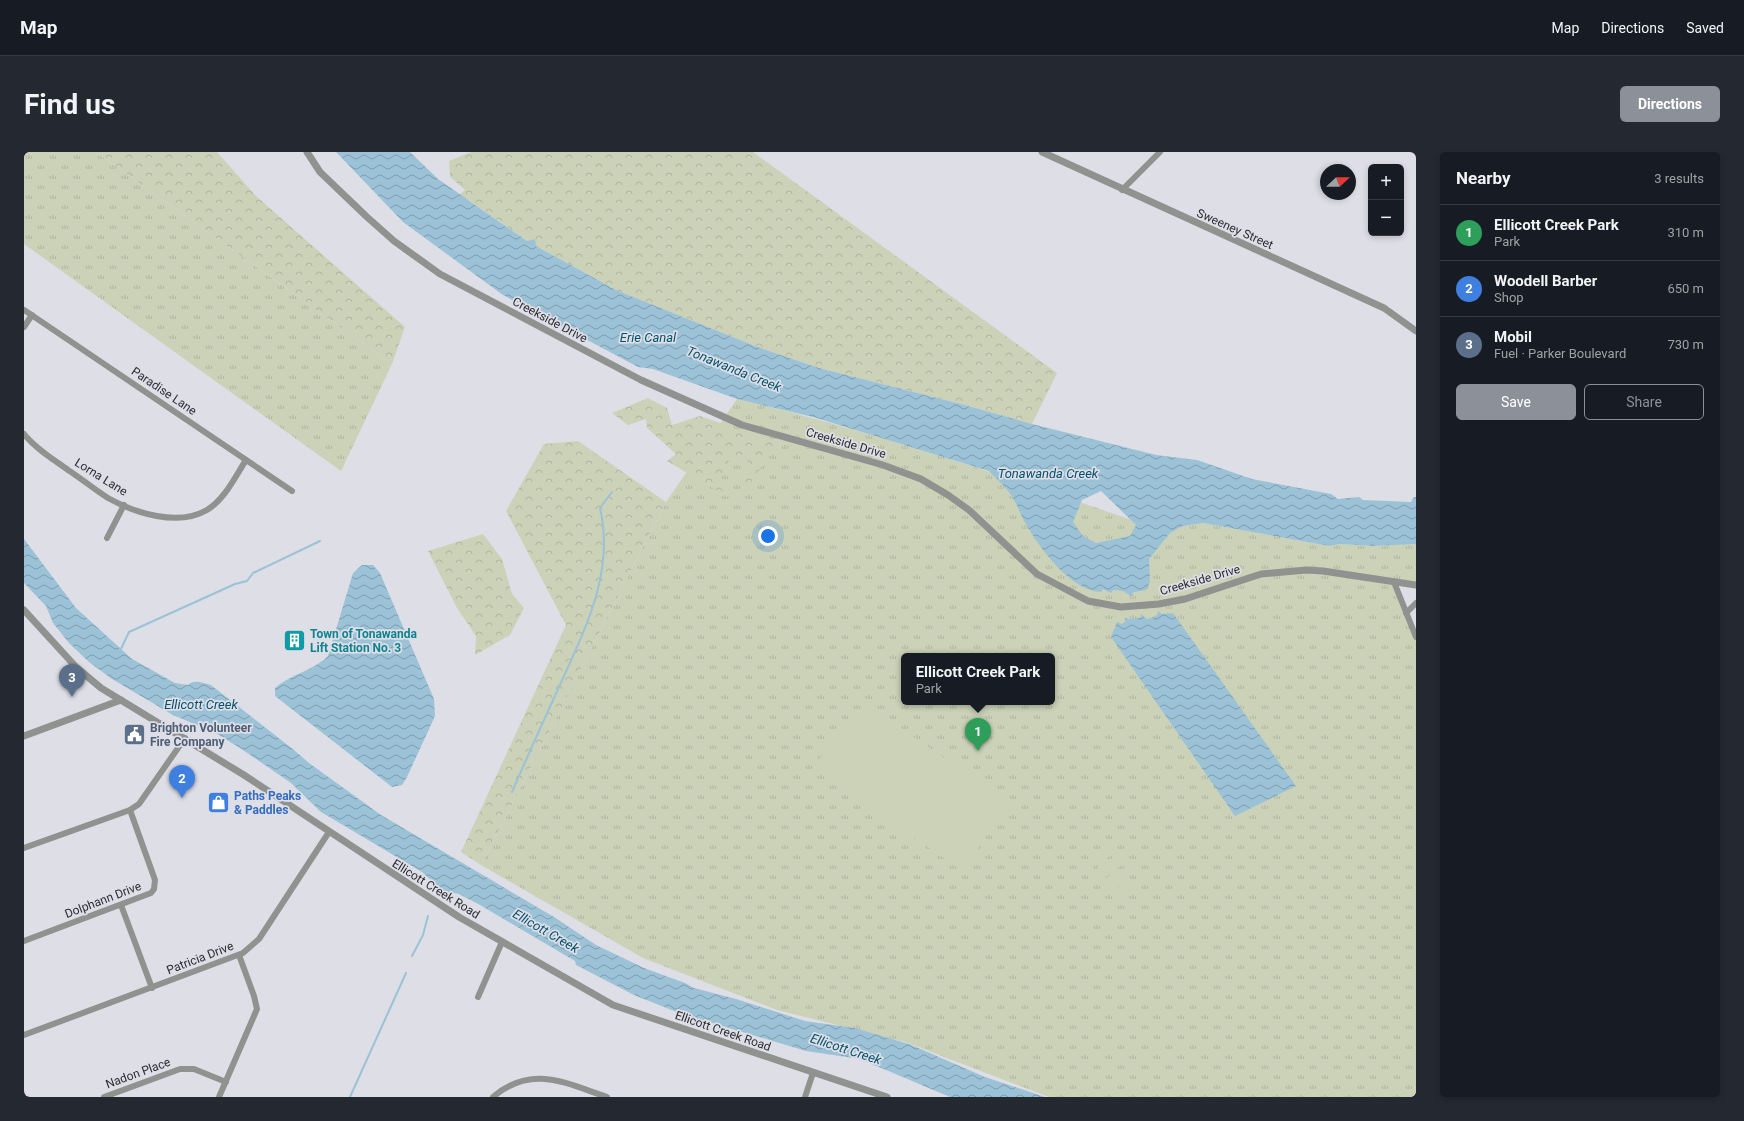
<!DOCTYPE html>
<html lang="en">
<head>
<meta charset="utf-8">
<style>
	:root { --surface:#171b24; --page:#242831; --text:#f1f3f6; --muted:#9ea1a6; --line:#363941; --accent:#8c9099 }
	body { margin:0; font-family:Roboto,sans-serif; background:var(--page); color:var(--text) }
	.controls { position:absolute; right:12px; top:12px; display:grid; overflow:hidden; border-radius:6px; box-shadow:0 2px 6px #0003 }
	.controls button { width:36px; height:36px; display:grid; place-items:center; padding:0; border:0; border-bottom:1px solid var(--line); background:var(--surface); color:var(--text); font:20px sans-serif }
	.compass { position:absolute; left:1296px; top:12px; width:36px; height:36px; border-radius:50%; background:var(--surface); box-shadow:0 2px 6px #0003; rotate:68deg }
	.you { position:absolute; left:744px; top:384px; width:14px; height:14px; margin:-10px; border:3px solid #fff; border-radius:50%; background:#1a73e8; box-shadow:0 0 0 6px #1a73e833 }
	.badge { display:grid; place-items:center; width:26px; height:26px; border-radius:50%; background:var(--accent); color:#fff; font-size:13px; font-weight:700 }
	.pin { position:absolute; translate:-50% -33px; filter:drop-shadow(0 1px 2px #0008) }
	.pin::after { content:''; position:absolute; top:21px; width:14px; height:12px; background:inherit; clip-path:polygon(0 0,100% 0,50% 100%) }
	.popup { position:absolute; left:877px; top:501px; width:154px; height:52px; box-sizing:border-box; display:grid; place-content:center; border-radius:6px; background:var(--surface); filter:drop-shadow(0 1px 3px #0005); font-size:13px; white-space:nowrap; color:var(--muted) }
	.popup b { font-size:15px; color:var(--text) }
	.popup::after { content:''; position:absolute; left:50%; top:100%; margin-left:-8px; border:8px solid transparent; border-top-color:var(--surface) }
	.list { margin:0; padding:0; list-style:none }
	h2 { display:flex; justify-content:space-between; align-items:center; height:52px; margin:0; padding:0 16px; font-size:17px }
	h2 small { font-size:13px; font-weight:400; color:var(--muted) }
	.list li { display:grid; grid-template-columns:26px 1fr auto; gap:12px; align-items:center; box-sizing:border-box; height:56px; padding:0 16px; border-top:1px solid var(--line) }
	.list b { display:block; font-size:15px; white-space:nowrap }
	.list p { margin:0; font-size:13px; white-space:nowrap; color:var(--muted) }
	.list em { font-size:13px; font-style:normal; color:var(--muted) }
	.actions { display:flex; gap:8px; padding:12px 16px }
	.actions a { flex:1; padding:9px 0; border:1px solid var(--accent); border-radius:6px; text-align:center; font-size:14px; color:var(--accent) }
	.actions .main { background:var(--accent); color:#fff }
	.map { position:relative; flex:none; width:1392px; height:945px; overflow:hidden; border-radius:6px }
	header { display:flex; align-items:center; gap:24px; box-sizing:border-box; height:56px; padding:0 20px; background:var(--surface); border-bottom:1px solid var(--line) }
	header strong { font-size:19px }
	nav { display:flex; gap:22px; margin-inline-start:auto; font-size:14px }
	.intro { display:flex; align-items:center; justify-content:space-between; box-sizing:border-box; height:96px; padding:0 24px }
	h1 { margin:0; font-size:28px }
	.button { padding:10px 18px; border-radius:6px; background:var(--accent); color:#fff; font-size:14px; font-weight:700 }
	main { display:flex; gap:24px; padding:0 24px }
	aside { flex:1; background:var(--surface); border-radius:6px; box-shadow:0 2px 6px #0003 }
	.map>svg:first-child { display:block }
	.grass { fill:url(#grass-tufts); fill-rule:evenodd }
	.forest { fill:url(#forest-crowns) }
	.pitch { fill:#cbd2b8 }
	.water { fill:url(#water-waves); fill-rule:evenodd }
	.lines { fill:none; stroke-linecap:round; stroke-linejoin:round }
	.stream { stroke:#9bc2d6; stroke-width:2 }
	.minor { stroke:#8f928f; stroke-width:6 }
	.tertiary { stroke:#8f928f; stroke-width:7 }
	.labels { text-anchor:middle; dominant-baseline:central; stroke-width:3.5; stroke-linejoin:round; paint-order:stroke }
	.street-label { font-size:12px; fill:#2d2d30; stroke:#dedee7 }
	.culture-label { font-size:12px; font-weight:bold; fill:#0d838f; stroke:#dedee7; text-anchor:start }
	.service-label { font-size:12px; font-weight:bold; fill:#4e5e75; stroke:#dedee7; text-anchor:start }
	.shop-label { font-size:12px; font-weight:bold; fill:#366cbe; stroke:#dedee7; text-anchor:start }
	.water-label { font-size:13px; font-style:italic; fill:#03526d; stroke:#dedee7 }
</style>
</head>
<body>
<header>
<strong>Map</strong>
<nav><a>Map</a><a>Directions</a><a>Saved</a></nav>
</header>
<div class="intro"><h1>Find us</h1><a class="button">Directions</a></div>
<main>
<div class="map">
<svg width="1392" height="945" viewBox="0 0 1392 945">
	<defs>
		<pattern id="grass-tufts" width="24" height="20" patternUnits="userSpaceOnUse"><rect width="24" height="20" fill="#cbd2b8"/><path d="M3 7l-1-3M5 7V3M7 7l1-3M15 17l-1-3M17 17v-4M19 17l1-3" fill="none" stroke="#afb59e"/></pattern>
		<pattern id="forest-crowns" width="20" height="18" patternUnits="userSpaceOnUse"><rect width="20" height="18" fill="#cbd2b8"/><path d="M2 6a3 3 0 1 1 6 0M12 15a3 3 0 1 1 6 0" fill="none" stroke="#afb59e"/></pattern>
		<pattern id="water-waves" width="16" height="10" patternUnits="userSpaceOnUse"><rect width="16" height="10" fill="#9bc2d6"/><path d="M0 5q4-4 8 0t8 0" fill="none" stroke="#7f9eae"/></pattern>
	</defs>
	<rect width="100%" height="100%" fill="#dedee7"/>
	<g class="grass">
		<path d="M 0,0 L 72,0 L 368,212 L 317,319 L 0,92 Z"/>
		<path d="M 713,247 C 860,282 1003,332 1146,381 L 1159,374 L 1179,371 L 1305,394 L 1316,392 L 1350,394 L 1392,392 L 1392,432 L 1370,430 L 1392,485 L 1392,945 L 1025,945 L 881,890 L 753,858 L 619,806 L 457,713 L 642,350 ZM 880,504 L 1028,504 L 1028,550 L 880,550 Z"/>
	</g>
	<g class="forest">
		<path d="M 72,0 L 193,0 L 233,45 L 381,175 L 368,212 Z"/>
		<path d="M 447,0 L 729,0 L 1033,221 L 1008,272 L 937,252 L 795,216 L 731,194 L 592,138 L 503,89 L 436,42 L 441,38 L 426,25 L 425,9 Z"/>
		<path d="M 624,246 L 643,256 L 648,273 L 676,264 L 699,272 L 705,283 L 715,279 L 753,291 L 725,333 L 716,325 L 725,312 L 721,304 L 705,308 L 703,319 L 687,325 L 705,346 L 643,309 L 652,302 L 623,276 L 622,267 L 604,273 L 588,261 Z"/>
		<path d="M 554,289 L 642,350 L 457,713 L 437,700 L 542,473 L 482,359 L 520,292 Z"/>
		<path d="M 459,382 L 478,407 L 488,442 L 500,456 L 486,483 L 451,503 L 452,484 L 433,456 L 404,399 Z"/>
	</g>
	<g class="pitch">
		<path d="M 841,552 L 985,650 L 939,719 L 788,616 Z"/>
		<path d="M 1086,692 L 1091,701 L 1071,713 L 1066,703 Z"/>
		<path d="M 1093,704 L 1098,713 L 1078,725 L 1073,715 Z"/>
		<path d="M 1100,716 L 1105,725 L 1085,737 L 1080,727 Z"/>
		<path d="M 1107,728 L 1112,737 L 1092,749 L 1086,739 Z"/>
	</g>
	<g class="water">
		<path d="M 312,0 L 386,0 L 414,27 L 503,89 L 511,87 L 512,94 L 592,138 L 731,194 L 795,216 L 937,252 L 1008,272 L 1132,303 L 1173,308 L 1228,327 L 1307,342 L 1314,347 L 1335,345 L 1339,348 L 1387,350 L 1390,345 L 1392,345 L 1392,392 L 1350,394 L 1316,392 L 1305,394 L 1179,371 L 1159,374 L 1146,381 L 1125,407 L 1126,430 L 1122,438 L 1110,440 L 1107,444 L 1099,439 L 1089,438 L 1087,441 L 1079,437 L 1077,440 C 1045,438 1015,395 1000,369 C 995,359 991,347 984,339 C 979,332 971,326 965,319 L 789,265 L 713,247 L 629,217 L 614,215 L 479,143 L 379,70 ZM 1077,339 L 1112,373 L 1106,384 L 1072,391 L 1059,384 L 1049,370 L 1058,348 Z"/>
		<path d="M 0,387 L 52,456 L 108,507 L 151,531 L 164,533 C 170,527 179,531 187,533 L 270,598 L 285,611 L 357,663 L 530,765 L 572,793 L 620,816 L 661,831 L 670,836 L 712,847 L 781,869 L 831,876 L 885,892 L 961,925 L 1021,945 L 926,945 L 836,907 L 782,899 L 655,861 L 610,843 L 552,813 L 551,809 L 456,753 L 435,742 L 419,739 L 398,720 L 297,660 L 267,631 L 219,598 L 192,581 L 149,563 L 88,527 L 65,510 L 45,491 L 29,471 L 22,454 L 0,431 Z"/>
		<path d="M 338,413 L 349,413 L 356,421 L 410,547 L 411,564 L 383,625 L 378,633 L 368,635 L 251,544 L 251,536 C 267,522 289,519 304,504 L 329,421 Z"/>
		<path d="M 1134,459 L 1138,462 L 1149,461 L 1272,634 L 1211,664 L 1087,485 L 1093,470 L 1098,472 L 1101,470 L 1101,466 L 1105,467 L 1116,466 L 1117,462 L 1123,467 L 1133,464 Z"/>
	</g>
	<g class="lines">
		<g class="stream">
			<path d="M 97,497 L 105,480 L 211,432 L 223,429 L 229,421 L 296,389"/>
			<path d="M 488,640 C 503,605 519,570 535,535 C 561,477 591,421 576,356 L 588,340"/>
			<path d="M 388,804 L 399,783 L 404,764"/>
			<path d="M 326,945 L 382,821"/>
		</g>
		<g class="minor">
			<path d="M 1098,38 L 1136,0"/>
			<path d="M 0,158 L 268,339"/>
			<path d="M 0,175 L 8,163"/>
			<path d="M 0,282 C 12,297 29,307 44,318 C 58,327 71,338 84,346 C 111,361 154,375 183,358 C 201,347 211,325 222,308"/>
			<path d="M 83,386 L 100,353"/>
			<path d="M 1370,430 L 1392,485"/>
			<path d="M 1382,461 L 1392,451"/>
			<path d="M 0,696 L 106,658 L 115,652 L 161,586"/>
			<path d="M 97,753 L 128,836"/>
			<path d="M 0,789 L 127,741 L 130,737 L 131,728 L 106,658"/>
			<path d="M 454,845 L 478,790"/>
			<path d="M 0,883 L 219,801 L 235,787 L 305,680"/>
			<path d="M 80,945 L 156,917 L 170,917 L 202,930"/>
			<path d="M 195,945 L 233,857 L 230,844 L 215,803"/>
			<path d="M 469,945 C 508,912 541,931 583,945"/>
			<path d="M 781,945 L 789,921"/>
		</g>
		<g class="tertiary">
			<path d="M 283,0 L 296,20 L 343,65 L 370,89 L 416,122 L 617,228 L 718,273 L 859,313 L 897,327 L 924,343 L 945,358 L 1013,422 L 1064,449 L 1097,455 L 1135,452 L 1161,447 L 1237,422 L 1282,418 L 1299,419 L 1392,433"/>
			<path d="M 1018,0 L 1360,156 L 1392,179"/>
			<path d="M 0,458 L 52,515 L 77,536 L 220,623 L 435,765 L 589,853 L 863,945"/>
			<path d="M 0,584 L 97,548"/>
		</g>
	</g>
	<defs>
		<symbol id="building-square" viewBox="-11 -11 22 22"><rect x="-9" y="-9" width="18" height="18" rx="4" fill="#0f9aa8" stroke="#dedee7"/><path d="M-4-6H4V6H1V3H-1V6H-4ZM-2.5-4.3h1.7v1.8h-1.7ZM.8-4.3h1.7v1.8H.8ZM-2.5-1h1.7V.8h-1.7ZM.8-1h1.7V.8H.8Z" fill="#fff"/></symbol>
		<symbol id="civic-square" viewBox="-11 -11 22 22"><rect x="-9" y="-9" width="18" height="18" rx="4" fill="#5c6f8a" stroke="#dedee7"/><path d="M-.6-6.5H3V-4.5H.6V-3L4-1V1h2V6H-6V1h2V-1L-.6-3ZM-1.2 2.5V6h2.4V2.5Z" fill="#fff"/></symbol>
		<symbol id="shop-square" viewBox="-11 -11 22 22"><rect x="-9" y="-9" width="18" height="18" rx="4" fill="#3f7fe0" stroke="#dedee7"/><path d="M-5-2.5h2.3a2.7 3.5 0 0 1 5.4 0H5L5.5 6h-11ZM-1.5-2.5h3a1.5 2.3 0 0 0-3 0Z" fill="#fff"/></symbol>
	</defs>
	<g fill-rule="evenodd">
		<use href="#building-square" x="258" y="476" width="25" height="25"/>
		<use href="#civic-square" x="98" y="570" width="25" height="25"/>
		<use href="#shop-square" x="182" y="638" width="25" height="25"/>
	</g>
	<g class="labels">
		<g class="street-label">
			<text transform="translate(1211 77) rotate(24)">Sweeney Street</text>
			<text transform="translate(526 168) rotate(28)">Creekside Drive</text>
			<text transform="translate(140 239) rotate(34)">Paradise Lane</text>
			<text transform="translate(822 291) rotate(16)">Creekside Drive</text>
			<text transform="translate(77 325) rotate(32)">Lorna Lane</text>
			<text transform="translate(1176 428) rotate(-16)">Creekside Drive</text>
			<text transform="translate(412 737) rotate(32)">Ellicott Creek Road</text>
			<text transform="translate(79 748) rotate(-21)">Dolphann Drive</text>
			<text transform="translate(176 806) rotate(-21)">Patricia Drive</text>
			<text transform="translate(699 879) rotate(19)">Ellicott Creek Road</text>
			<text transform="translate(114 921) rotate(-20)">Nadon Place</text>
		</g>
		<g class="culture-label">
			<text x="286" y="482">Town of Tonawanda<tspan x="286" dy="14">Lift Station No. 3</tspan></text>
		</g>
		<g class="service-label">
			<text x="126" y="576">Brighton Volunteer<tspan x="126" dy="14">Fire Company</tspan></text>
		</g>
		<g class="shop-label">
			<text x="210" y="644">Paths Peaks<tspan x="210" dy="14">&amp; Paddles</tspan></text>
		</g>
		<g class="water-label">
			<text x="624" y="185">Erie Canal</text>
			<text transform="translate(710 217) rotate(22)">Tonawanda Creek</text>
			<text x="1024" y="321">Tonawanda Creek</text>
			<text x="177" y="552">Ellicott Creek</text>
			<text transform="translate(522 779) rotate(30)">Ellicott Creek</text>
			<text transform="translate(822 897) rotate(18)">Ellicott Creek</text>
		</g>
	</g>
</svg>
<div class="controls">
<button>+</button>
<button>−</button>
</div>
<svg class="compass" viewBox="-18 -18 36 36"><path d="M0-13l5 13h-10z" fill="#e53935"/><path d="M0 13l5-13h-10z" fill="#9ea1a6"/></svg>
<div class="you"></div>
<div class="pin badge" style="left:954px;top:599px;background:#2e9e5b">1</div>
<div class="popup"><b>Ellicott Creek Park</b>Park</div>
<div class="pin badge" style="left:158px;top:646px;background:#3f7fe0">2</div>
<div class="pin badge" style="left:48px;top:545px;background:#5c6f8a">3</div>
</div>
<aside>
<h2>Nearby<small>3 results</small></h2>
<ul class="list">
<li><span class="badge" style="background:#2e9e5b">1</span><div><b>Ellicott Creek Park</b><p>Park</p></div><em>310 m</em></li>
<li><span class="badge" style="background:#3f7fe0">2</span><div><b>Woodell Barber</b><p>Shop</p></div><em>650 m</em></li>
<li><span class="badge" style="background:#5c6f8a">3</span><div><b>Mobil</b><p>Fuel · Parker Boulevard</p></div><em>730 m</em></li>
</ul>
<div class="actions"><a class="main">Save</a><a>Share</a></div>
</aside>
</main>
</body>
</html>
